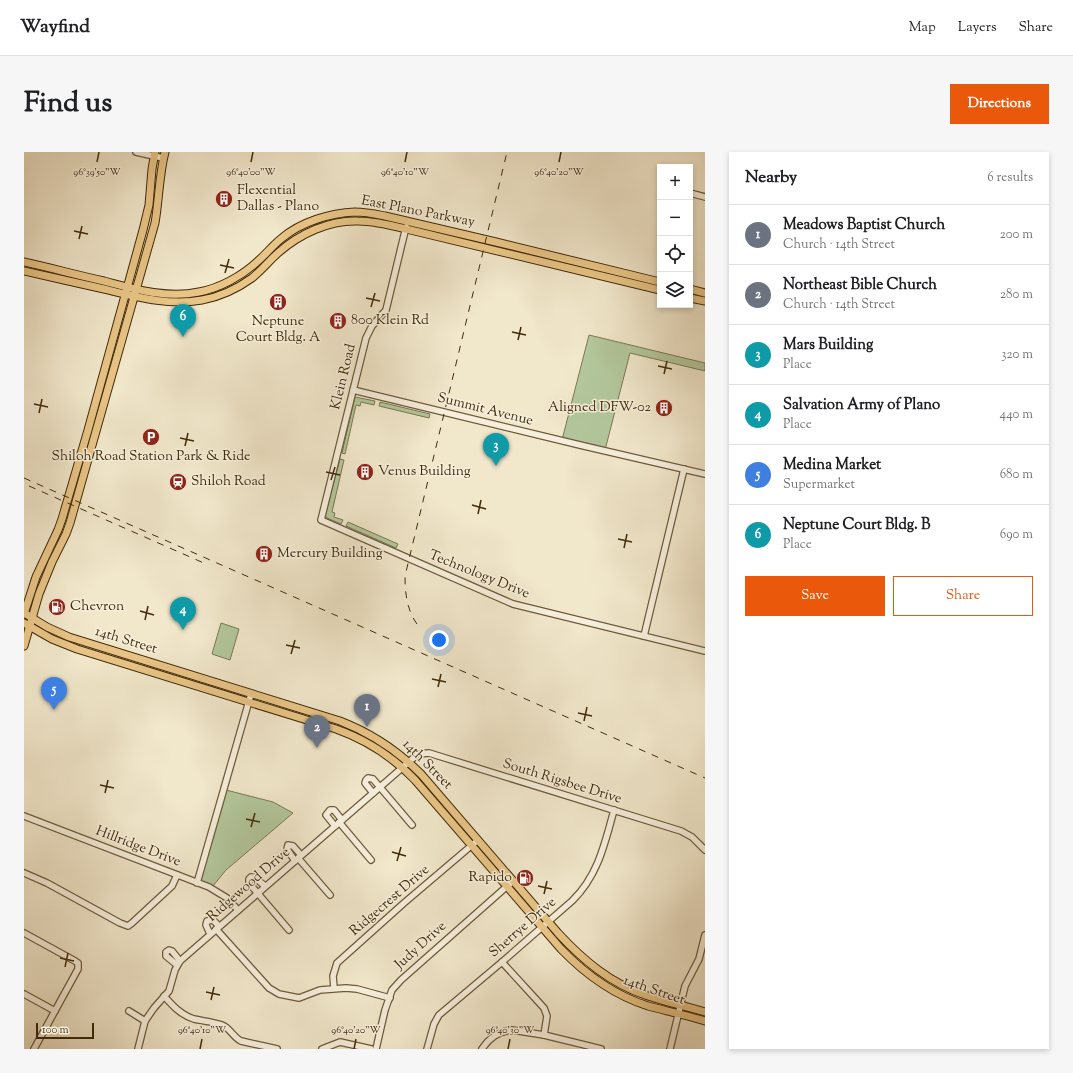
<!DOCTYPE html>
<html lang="en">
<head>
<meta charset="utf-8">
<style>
	:root { --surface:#fff; --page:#f6f6f6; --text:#202124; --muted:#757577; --line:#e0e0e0; --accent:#ea580c }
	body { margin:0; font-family:"Sorts Mill Goudy",serif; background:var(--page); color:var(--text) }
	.controls { position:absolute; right:12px; top:12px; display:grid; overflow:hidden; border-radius:0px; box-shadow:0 2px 6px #0003 }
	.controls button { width:36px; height:36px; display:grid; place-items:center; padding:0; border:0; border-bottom:1px solid var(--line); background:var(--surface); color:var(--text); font:20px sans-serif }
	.scale { position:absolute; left:12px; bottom:10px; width:58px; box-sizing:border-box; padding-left:4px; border:2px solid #422b08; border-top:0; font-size:11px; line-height:14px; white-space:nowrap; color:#422b08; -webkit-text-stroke:3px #f6efdd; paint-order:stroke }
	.you { position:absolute; left:415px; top:488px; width:14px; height:14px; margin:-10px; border:3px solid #fff; border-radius:50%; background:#1a73e8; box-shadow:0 0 0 6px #1a73e833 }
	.badge { display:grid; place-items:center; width:26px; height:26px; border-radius:50%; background:var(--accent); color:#fff; font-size:13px; font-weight:700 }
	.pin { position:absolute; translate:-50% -33px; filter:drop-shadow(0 1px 2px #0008) }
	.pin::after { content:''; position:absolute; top:21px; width:14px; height:12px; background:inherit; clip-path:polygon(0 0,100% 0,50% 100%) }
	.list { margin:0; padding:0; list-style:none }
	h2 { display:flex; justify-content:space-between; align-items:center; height:52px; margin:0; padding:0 16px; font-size:17px }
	h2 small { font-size:13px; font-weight:400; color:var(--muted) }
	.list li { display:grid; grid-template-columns:26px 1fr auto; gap:12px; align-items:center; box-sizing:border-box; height:60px; padding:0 16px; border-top:1px solid var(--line) }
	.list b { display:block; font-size:15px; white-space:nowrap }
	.list p { margin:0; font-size:13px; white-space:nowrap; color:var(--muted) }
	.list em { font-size:13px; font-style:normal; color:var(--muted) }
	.actions { display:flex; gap:8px; padding:12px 16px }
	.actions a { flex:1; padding:9px 0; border:1px solid var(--accent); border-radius:0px; text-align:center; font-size:14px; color:var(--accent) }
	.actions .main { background:var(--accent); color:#fff }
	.icon { flex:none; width:22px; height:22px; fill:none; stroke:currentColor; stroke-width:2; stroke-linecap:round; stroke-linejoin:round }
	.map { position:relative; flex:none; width:681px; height:897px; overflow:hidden; border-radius:0px }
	header { display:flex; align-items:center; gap:24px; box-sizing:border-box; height:56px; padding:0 20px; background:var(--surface); border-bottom:1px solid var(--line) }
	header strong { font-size:19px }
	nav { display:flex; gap:22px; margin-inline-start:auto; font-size:14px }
	.intro { display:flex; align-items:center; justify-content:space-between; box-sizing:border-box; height:96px; padding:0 24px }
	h1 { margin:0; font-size:28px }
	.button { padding:10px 18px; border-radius:0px; background:var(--accent); color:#fff; font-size:14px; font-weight:700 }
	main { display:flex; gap:24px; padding:0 24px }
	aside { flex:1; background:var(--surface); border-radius:0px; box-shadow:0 2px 6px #0003 }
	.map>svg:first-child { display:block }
	.green { fill:#b3c79c; stroke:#7a7952 }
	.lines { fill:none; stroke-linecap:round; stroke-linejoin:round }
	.minor-casing { stroke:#6e5a39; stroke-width:8 }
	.major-casing { stroke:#422b08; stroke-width:9 }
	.minor { stroke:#f6efdd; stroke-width:5.5 }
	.major { stroke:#e8c486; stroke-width:7 }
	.rail { stroke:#422b08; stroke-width:1; stroke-dasharray:7 7; stroke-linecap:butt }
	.ticks { fill:none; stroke:#422b08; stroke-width:1.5 }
	.labels { text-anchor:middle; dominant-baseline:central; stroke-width:3; stroke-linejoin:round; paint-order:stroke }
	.poi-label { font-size:14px; fill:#422b08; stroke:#f6efdd; text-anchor:start }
	.street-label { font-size:14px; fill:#422b08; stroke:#f6efdd }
	.ticks-label { font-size:10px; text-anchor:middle; fill:#422b08; stroke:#f6efdd; stroke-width:3; stroke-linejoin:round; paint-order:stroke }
</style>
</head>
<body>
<header>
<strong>Wayfind</strong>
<nav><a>Map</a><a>Layers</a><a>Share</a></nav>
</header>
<div class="intro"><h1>Find us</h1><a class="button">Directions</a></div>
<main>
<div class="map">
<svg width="681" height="897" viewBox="0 0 681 897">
	<rect width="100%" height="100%" fill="#f1e7cb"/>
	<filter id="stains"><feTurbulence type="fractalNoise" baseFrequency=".005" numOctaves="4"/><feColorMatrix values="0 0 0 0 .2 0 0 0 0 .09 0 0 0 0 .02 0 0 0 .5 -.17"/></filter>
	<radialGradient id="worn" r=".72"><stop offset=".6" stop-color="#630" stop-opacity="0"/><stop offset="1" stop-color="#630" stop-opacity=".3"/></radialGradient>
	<g class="green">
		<path d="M 565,183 L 681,211 L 681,219 L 606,201 L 581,298 L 538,288 Z"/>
		<path d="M 331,245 L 351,249 L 350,253 L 337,250 L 336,254 L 332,253 L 321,302 L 318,301 Z"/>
		<path d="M 356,250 L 406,262 L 405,266 L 355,254 Z"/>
		<path d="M 316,307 L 320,308 L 308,360 L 311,361 L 310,365 L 319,368 L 317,372 L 303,366 L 301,363 Z"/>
		<path d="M 324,370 L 374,392 L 372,396 L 322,374 Z"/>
		<path d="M 197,471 L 215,477 L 206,508 L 188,502 Z"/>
		<path d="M 202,638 L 249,650 L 269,661 L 202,718 L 189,734 L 178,730 L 177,726 Z"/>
	</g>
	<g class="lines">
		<defs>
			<g id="minor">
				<path d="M 112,0 L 139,6"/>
				<path d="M 666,41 L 681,45"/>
				<path d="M 382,75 L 362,158 L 348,174 L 342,186 L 297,368 L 489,452 L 681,499"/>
				<path d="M 329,238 L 560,294 L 681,322"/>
				<path d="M 620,484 L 660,317"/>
				<path d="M 349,641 L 341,631 L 342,628 L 344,626 L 349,627 L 388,673"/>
				<path d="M 0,664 L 185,735 L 203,746 L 214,758"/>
				<path d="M 315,670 L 347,708"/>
				<path d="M 311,674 L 302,663 L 306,658 L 310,658 L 318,668"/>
				<path d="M 274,706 L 306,743"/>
				<path d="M 271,709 L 263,697 L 264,693 L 269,694 L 277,703"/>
				<path d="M 0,721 L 23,731 L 96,771 L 104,774 L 108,771 L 148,734 L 153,723"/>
				<path d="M 173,731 L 227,542"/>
				<path d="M 241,734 L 230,725 L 227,725 L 225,727 L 225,731 L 265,778"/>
				<path d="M 192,777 L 245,836 L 255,842 L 275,846 L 296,838 L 322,836 L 333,837 L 366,846"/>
				<path d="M 0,781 L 51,809 L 54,811 L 54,817 L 10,897"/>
				<path d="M 186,782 L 182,773 L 183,769 L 189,768 L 195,774"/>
				<path d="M 478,810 L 520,856 L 523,864 L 520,883"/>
				<path d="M 153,813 L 142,804 L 142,800 L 145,798 L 148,799 L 156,809"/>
				<path d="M 310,836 L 309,824 L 313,811 L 380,751 L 454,688"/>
				<path d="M 0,842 L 31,859"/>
				<path d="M 140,844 C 149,854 157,863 170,867 C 179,869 189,870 198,873 C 206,876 209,885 217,889 L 253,897"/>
				<path d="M 105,859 L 121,869"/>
				<path d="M 114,897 L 121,869 L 130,856 L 145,839 L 151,818 L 156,809 L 394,602 L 405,601 L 657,679 L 668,685 L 681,698"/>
				<path d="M 298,897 L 316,890 L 347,897"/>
				<path d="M 352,897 L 361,858 L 368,838 L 377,828 L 489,729"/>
				<path d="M 403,897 L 410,872 L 415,863 L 478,810 L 548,749 C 574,724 581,691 590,658"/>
				<path d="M 458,897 C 465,886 476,879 488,878 L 520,883 L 577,897"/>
				<path d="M 646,897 L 661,834 L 675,807 L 681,783"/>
			</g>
			<g id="major">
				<path d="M 0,110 C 27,116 53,123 80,129 C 111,137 143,147 175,140 C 196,136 218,124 234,109 C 242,102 249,93 258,86 C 277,70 306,61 331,60 C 342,60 351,62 361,64 L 472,90 L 636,130"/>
				<path d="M 0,119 C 27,125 53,131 80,137 C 113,145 144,154 178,148 C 195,145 214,136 228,126 C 238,118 245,109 254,101 C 275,82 305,68 334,69 C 350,69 366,73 382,77 L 636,138"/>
				<path d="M 666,137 L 681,141"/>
				<path d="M 666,146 L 681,149"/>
				<path d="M 0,461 L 23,475 L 45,485 L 316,569 C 347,581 373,598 397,622 L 534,781 C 559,808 586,831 621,843 C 641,850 661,854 681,860"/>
				<path d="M 0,462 L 12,425 L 34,378 L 38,367 L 64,278 L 119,78 L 125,53 L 128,17 L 131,0"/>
				<path d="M 0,471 L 28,487 L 53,497 L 312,577 C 343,588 368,604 391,628 L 537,797 C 561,822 590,843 624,854 C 643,859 662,863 681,869"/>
				<path d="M 0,494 L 15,442 L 28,410 L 42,382 L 46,371 L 131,71 C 135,48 135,23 141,0"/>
			</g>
		</defs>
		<use href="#minor" class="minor-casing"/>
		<use href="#major" class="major-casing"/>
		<use href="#minor" class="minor"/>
		<use href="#major" class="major"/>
		<g class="rail">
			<path d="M 0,326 L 681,626"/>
			<path d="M 5,334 L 182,412"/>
			<path d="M 393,472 C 383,458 381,442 381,424 L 483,0"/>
		</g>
	</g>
	<path class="ticks" d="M 73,10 L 75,0M 227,10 L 229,0M 381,10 L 383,0M 535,10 L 537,0M 50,79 L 64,82M 55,87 L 58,74M 196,113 L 210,116M 201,121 L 205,107M 342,146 L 356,149M 347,155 L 351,141M 488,180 L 502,183M 494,188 L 497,175M 634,214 L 648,217M 640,222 L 643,209M 10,252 L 24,255M 15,261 L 18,247M 156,286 L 170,289M 161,294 L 164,281M 302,320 L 316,323M 307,328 L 311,315M 448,353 L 462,357M 454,362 L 457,348M 594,387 L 608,390M 600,396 L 603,382M 116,459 L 130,463M 121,468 L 124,454M 262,493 L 276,496M 267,502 L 271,488M 408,527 L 422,530M 414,535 L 417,522M 554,561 L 568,564M 560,569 L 563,555M 76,633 L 90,636M 81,641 L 84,628M 222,667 L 236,670M 227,675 L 231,661M 368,700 L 382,704M 373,709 L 377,695M 514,734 L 528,737M 520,742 L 523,729M 36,806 L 50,809M 41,815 L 44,801M 182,840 L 196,843M 187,848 L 190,835M 176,897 L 178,887M 330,897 L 332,887M 484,897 L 486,887"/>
	<defs>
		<symbol id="building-disc" viewBox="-11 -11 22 22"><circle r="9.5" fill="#8f2418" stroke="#f6efdd"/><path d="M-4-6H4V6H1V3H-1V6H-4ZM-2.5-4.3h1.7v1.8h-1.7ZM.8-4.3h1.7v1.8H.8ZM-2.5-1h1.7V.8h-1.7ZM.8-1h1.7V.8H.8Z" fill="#fff"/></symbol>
		<symbol id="parking-disc" viewBox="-11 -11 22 22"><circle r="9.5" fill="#8f2418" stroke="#f6efdd"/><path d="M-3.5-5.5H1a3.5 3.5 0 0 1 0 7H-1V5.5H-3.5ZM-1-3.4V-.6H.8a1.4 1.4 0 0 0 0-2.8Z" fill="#fff"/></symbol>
		<symbol id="station-disc" viewBox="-11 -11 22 22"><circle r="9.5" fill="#8f2418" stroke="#f6efdd"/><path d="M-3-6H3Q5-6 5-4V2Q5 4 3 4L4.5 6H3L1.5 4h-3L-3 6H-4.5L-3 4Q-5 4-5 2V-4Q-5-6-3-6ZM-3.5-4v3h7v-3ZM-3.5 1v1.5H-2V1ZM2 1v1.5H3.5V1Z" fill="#fff"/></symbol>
		<symbol id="fuel-disc" viewBox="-11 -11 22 22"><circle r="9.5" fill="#8f2418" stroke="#f6efdd"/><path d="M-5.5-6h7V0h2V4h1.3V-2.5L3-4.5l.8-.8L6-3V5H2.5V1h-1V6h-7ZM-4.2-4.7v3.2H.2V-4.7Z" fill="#fff"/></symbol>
	</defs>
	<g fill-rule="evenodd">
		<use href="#building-disc" x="190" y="37" width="20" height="20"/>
		<use href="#building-disc" x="244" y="140" width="20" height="20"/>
		<use href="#building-disc" x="304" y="159" width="20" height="20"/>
		<use href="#building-disc" x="630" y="246" width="20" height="20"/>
		<use href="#parking-disc" x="117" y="275" width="20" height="20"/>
		<use href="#building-disc" x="331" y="310" width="20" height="20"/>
		<use href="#station-disc" x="144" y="320" width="20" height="20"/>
		<use href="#building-disc" x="230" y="392" width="20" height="20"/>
		<use href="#fuel-disc" x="23" y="445" width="20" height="20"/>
		<use href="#fuel-disc" x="491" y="716" width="20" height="20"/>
	</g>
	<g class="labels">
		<g class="poi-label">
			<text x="213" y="39">Flexential<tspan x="213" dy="16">Dallas - Plano</tspan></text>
			<text x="327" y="169">800 Klein Rd</text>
			<text x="254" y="170" text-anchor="middle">Neptune<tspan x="254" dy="16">Court Bldg. A</tspan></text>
			<text x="627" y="256" text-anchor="end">Aligned DFW-02</text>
			<text x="127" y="305" text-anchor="middle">Shiloh Road Station Park &amp; Ride</text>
			<text x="354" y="320">Venus Building</text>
			<text x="167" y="330">Shiloh Road</text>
			<text x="253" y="402">Mercury Building</text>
			<text x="46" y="455">Chevron</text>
			<text x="488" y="726" text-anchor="end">Rapido</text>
		</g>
		<g class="street-label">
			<text transform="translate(394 60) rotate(11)">East Plano Parkway</text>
			<text transform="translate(320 225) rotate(-76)">Klein Road</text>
			<text transform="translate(461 258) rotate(14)">Summit Avenue</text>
			<text transform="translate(455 423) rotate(22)">Technology Drive</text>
			<text transform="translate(102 489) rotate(17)">14th Street</text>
			<text transform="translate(403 613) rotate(45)">14th Street</text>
			<text transform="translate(538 630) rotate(17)">South Rigsbee Drive</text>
			<text transform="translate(114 695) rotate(21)">Hillridge Drive</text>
			<text transform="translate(225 733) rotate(-41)">Ridgewood Drive</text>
			<text transform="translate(366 749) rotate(-41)">Ridgecrest Drive</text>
			<text transform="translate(499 776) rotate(-41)">Sherrye Drive</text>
			<text transform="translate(397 794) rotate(-42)">Judy Drive</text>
			<text transform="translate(630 839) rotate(19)">14th Street</text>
		</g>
	</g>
	<g class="ticks-label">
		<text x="73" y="23">96°39'50"W</text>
		<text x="227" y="23">96°40'00"W</text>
		<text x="381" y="23">96°40'10"W</text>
		<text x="535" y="23">96°40'20"W</text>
		<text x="178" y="881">96°40'10"W</text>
		<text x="332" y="881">96°40'20"W</text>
		<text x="486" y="881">96°40'30"W</text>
	</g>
	<rect width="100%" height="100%" filter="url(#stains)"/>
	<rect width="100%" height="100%" fill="url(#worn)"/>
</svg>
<div class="controls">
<button>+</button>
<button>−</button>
<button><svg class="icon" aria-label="locate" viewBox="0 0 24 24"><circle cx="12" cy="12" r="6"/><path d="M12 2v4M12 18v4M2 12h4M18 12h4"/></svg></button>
<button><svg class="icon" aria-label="layers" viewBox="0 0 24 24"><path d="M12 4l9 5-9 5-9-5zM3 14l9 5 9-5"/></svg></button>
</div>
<div class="scale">100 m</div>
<div class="you"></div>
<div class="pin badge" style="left:343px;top:575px;background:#6b7280">1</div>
<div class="pin badge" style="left:293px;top:596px;background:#6b7280">2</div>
<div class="pin badge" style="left:472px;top:314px;background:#0f9aa8">3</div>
<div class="pin badge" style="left:159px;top:478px;background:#0f9aa8">4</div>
<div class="pin badge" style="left:30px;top:558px;background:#3f7fe0">5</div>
<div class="pin badge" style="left:159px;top:185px;background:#0f9aa8">6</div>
</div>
<aside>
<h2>Nearby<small>6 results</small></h2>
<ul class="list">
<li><span class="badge" style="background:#6b7280">1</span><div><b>Meadows Baptist Church</b><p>Church · 14th Street</p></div><em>200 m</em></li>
<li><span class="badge" style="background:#6b7280">2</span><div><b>Northeast Bible Church</b><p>Church · 14th Street</p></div><em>280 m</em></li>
<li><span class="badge" style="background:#0f9aa8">3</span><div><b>Mars Building</b><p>Place</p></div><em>320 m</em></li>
<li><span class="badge" style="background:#0f9aa8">4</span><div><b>Salvation Army of Plano</b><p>Place</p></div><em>440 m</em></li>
<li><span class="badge" style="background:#3f7fe0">5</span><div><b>Medina Market</b><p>Supermarket</p></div><em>680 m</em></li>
<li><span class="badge" style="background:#0f9aa8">6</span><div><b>Neptune Court Bldg. B</b><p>Place</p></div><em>690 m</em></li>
</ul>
<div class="actions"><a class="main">Save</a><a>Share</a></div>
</aside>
</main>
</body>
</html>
